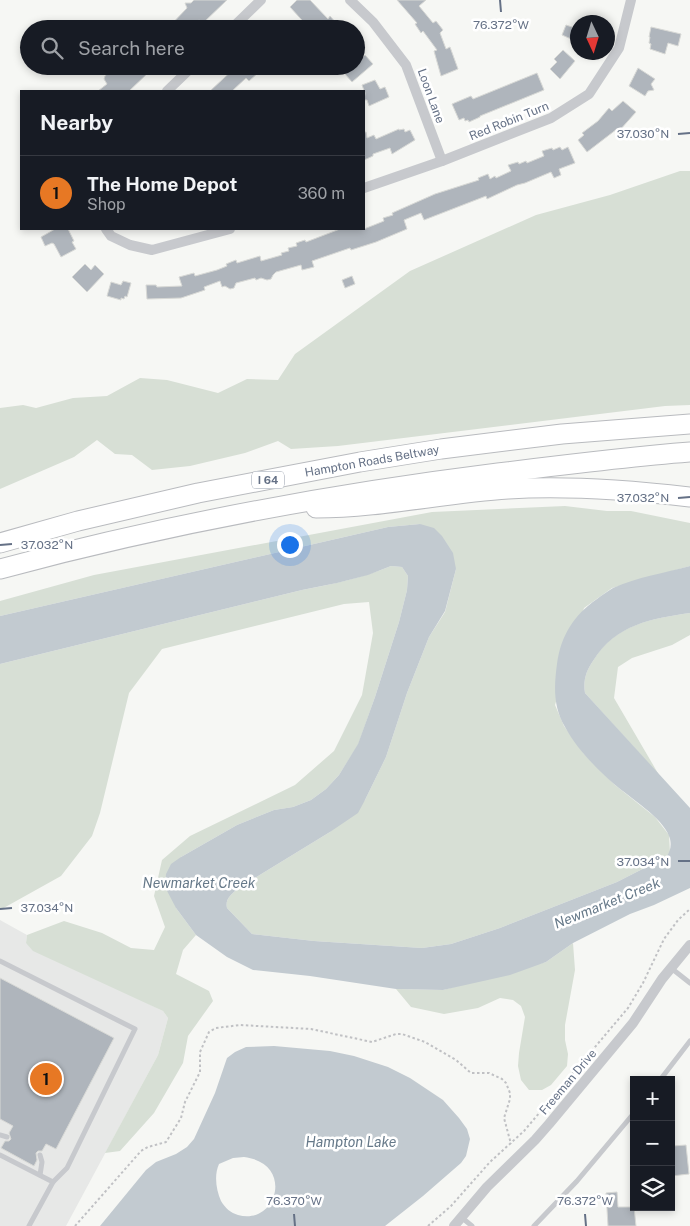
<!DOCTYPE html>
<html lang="en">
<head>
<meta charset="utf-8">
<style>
	:root { --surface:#171b24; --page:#242831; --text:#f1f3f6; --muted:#9ea1a6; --line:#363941; --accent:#e77824 }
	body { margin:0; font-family:"Public Sans",sans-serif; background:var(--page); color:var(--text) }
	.controls { position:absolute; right:15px; bottom:15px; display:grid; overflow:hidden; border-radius:0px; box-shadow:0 2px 8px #0003 }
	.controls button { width:45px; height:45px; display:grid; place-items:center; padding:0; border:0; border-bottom:1px solid var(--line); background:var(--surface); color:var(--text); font:25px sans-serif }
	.compass { position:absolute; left:570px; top:15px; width:45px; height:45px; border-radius:50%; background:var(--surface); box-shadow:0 2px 8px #0003; rotate:176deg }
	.you { position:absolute; left:289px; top:544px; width:18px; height:18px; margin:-12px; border:4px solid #fff; border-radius:50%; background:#1a73e8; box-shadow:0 0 0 8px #1a73e833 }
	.badge { display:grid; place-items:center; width:32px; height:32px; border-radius:50%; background:var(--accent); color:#111; font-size:16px; font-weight:700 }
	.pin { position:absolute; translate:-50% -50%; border:2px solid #fff; box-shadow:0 1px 5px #0006 }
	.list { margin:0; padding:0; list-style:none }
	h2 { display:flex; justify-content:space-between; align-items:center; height:65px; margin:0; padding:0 20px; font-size:21px }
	h2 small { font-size:16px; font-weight:400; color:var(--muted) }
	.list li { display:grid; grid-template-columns:32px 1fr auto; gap:15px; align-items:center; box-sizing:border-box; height:75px; padding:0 20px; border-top:1px solid var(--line) }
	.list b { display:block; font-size:19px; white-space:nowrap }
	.list p { margin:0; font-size:16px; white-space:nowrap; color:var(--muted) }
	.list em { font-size:16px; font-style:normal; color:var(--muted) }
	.icon { flex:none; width:28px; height:28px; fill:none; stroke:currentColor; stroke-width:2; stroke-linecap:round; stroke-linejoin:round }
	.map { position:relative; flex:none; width:690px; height:1226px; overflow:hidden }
	.search { position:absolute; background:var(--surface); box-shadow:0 2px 8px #0003; left:20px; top:20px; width:345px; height:55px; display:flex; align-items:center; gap:12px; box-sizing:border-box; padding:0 18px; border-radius:28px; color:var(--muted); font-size:19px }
	.panel { position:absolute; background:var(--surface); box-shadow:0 2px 8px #0003; left:20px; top:90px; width:345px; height:140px; border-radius:0px }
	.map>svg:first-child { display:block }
	.built { fill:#e7e8e7 }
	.green { fill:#d7dfd5 }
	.water { fill:#c2cad0; fill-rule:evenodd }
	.building { fill:#afb5bc; stroke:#d8d9d6 }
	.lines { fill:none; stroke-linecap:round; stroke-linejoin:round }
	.motorway-casing { stroke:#b9bbbf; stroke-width:21 }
	.path { stroke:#c0c1c4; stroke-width:2; stroke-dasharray:2.5 2.5; stroke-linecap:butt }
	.service { stroke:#c7c9cd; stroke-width:5 }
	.minor { stroke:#c7c9cd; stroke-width:10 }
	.motorway { stroke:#fff; stroke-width:19 }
	.ticks { fill:none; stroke:#657186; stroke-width:2 }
	.labels { text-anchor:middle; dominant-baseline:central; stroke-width:5; stroke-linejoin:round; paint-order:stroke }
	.shield { fill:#fff; stroke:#939caa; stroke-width:1 }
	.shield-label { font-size:11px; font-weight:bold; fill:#657186 }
	.street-label { font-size:12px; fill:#657186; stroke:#fff }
	.water-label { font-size:14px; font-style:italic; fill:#667989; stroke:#fff }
	.ticks-label { font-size:12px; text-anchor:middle; fill:#657186; stroke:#fff; stroke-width:5; stroke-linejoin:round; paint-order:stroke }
</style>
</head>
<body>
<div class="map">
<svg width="690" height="1226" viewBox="0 0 690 1226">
	<rect width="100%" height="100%" fill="#f6f7f4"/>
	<path class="built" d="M 0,920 L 27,935 L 26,943 L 163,1011 L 168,1018 L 158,1055 L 66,1226 L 0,1226 Z"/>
	<g class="green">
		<path d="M 680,171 L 690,171 L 690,405 L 665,406 L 338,446 L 291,449 L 278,441 L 245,453 L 190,466 L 152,470 L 132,455 L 115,454 L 97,440 L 74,457 L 0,489 L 0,408 L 23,405 L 36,408 L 73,398 L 107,396 L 140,378 L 167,380 L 218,393 L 247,379 L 278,380 L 295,354 L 410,271 L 536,215 L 610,195 Z"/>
		<path d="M 565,506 L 607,511 L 631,511 L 690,523 L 690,566 L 612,588 L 584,608 L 555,705 L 564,726 L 584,754 L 615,785 L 655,817 L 669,835 L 670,852 L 666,857 L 617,882 L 500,928 L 451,944 L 422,948 L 314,941 L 252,934 L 227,908 C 225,899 231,895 237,889 L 330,832 L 365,800 L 386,757 L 407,693 L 429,637 L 445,612 L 456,569 L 420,524 L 388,527 L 0,616 L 0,601 L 94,575 L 432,512 Z"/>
		<path d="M 391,566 L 402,567 L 408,576 L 407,590 L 399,622 L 375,697 L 358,745 L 339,775 L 326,789 L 311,800 L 293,807 L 274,810 L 237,825 L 181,857 L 176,908 L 196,935 L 183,950 L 176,974 L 209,991 L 213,1001 L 188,1036 L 183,1063 L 154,1113 L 120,1151 L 105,1153 L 158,1055 L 168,1018 L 163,1011 L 33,951 L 26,943 L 27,935 L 64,921 L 102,933 L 131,948 L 154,950 L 165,927 L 154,896 L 162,860 L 190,836 L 295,785 L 334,751 L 362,695 L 373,633 L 369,602 L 344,604 L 162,649 L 129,693 L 100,813 L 92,836 L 61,876 L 0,910 L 0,664 L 302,590 C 333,584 362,578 391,566 Z"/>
		<path d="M 690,613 L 690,635 L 672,645 L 632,658 L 618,667 L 614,698 L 659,775 L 585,693 C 583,681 586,671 593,661 C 615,624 651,619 690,613 Z"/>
		<path d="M 573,943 L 575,970 L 565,1025 L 565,1040 L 568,1054 L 567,1066 L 551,1085 L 542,1090 L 529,1090 L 521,1080 L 518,1066 L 519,1053 L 525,1017 L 521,1006 L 513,1000 L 500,998 L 478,1008 L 444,1014 L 411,1007 L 396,989 L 443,990 L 546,962 Z"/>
	</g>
	<g class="water">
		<path d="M 420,524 L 434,528 L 442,536 L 453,553 L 456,569 L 445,611 L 429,637 L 407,693 L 386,757 L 365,800 L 358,813 L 330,832 L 237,889 C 231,895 225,899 227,908 L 252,934 L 314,941 L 422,948 L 451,944 L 500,928 L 617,882 L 666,857 C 671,851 672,843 669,836 C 663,818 629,797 614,784 C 595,767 577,749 565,727 C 553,707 554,686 557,664 C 561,635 574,615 597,599 C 602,595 608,591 613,588 C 637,577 665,573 690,566 L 690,613 C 651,619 616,624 593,661 C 586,671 583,681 585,693 L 690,808 L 690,888 L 654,905 L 630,914 L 573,943 L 546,962 L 510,975 L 443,990 L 396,989 L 310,976 L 253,970 L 227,957 L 196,935 L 176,908 L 165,887 L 166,874 L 171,864 L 181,857 L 237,825 L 274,810 L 293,807 L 311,800 L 326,789 L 339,775 L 358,744 L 375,697 L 399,622 L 407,590 L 408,576 L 402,567 L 391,566 L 368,575 L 337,583 L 302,590 L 0,664 L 0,616 L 388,527 Z"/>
		<path d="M 274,1046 L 330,1051 L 354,1056 L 388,1067 L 410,1078 L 443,1100 L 459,1118 L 467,1129 L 470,1139 L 466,1156 L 461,1163 L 423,1196 L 385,1226 L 100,1226 L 146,1170 L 156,1162 L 176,1154 L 187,1147 L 194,1139 L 215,1093 L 227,1058 L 235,1052 L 246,1047 ZM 244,1157 C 295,1163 277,1226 238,1215 C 231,1213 225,1208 221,1201 C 216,1190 214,1175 219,1164 L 233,1158 Z"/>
	</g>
	<g class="building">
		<path d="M 194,0 L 227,0 L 203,23 L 199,20 L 188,29 L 167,29 L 187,8 L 185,3 L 191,3 Z"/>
		<path d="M 297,0 L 310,0 L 328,19 L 330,16 L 337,24 L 332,29 L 310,29 L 290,7 Z"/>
		<path d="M 397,0 L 426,0 L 419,6 L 433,23 L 436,21 L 443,30 L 440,33 L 446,49 L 450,47 L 458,69 L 441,76 L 434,51 L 437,50 L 423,31 L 421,33 L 415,24 L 417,23 Z"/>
		<path d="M 566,25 L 578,29 L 578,42 L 562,35 Z"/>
		<path d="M 651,27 L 681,34 L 678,46 L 668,43 L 665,54 L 650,49 L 651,44 L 649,43 L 650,37 L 649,37 Z"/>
		<path d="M 563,50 L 575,61 L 560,79 L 550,69 L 557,62 L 554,59 Z"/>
		<path d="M 356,51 L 362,58 L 365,55 L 373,64 L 352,82 L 338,66 L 356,66 Z"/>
		<path d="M 116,66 L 153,66 L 147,72 L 148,73 L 129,91 L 98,91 L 107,84 L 104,79 L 105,76 Z"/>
		<path d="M 237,66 L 252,66 L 258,73 L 249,81 L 246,78 L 232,91 L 210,91 Z"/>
		<path d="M 638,68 L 655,79 L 651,84 L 654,90 L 648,91 L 645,96 L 629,86 Z"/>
		<path d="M 537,73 L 544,90 L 480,116 L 480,117 L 469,122 L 468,120 L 465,121 L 464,118 L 459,120 L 452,104 L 471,96 L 473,99 Z"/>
		<path d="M 375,80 L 380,89 L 385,87 L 389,97 L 369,106 L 367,100 L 364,100 L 365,93 L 362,85 Z"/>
		<path d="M 623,101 L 636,112 L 619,131 L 617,129 L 587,152 L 578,140 L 584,135 L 582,133 L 598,121 L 609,108 L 612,111 Z"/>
		<path d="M 399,129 L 399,130 L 404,129 L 405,132 L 410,130 L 415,140 L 392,154 L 390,148 L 373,154 L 373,156 L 364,160 L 364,132 L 366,132 L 367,138 L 374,135 L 376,139 Z"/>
		<path d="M 560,147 L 562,150 L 568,147 L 575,163 L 559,169 L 561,175 L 554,178 L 551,172 L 525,183 L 517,185 L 487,199 L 486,196 L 424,220 L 421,213 L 404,220 L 407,229 L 376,242 L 351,250 L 350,248 L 312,261 L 314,267 L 302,270 L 301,265 L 276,272 L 273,275 L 271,279 L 267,280 L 261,278 L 256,280 L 255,278 L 236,283 L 234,288 L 230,289 L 225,286 L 222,287 L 220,281 L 204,287 L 205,290 L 181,298 L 147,299 L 146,285 L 156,285 L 157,287 L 182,286 L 179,277 L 194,273 L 195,276 L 217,270 L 227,266 L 226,264 L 236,260 L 237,263 L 260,256 L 261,261 L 282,255 L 281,253 L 289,251 L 288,248 L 297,246 L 296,243 L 305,240 L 306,242 L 340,229 L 364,229 L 384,221 L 383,218 L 393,215 L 392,213 L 435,194 L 479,180 L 478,178 L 488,174 L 490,179 L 495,176 L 496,178 L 511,171 L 508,165 L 518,162 L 519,164 L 526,161 L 527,163 L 544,156 L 542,151 L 552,148 L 553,150 Z"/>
		<path d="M 55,229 L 68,229 L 74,241 L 72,242 L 76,249 L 61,257 L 54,244 L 52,243 L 45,246 L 41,237 Z"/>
		<path d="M 85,264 L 91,270 L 95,265 L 104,274 L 87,292 L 72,277 Z"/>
		<path d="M 352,276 L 355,284 L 345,288 L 342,280 Z"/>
		<path d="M 123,281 L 131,283 L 127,297 L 125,296 L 124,299 L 121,298 L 121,300 L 107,296 L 111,282 L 121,285 Z"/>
		<path d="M 0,978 L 114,1038 L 56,1149 L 46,1144 L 42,1151 L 38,1151 L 36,1153 L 37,1160 L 34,1166 L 1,1148 L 5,1141 L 9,1141 L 11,1139 L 9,1133 L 13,1126 L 0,1119 Z"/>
		<path d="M 686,1145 L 689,1174 L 671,1176 L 671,1162 L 674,1161 L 673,1146 Z"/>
		<path d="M 617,1192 L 618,1207 L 634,1207 L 636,1226 L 608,1226 L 606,1193 Z"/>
	</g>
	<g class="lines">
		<defs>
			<g id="motorway">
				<path d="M 316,508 C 381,508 444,493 508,489 C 569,485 630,490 690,497"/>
				<path d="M 0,543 L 78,521 L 198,493 L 360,462 L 441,449 L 562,434 L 690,424"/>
				<path d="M 0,569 C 163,525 330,494 498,473 C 562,465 626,457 690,452"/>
			</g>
		</defs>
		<use href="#motorway" class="motorway-casing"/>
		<g class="path">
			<path d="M 75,1226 L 141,1151 L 148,1147 L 166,1142 L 181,1118 L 185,1102 L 200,1072 L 200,1052 L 209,1032 L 216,1028 L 240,1025 L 311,1029 L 372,1042 L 396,1034 L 402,1034 L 425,1042 L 456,1060 L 471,1073 L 489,1073 L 502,1079 L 506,1083 L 510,1093 L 510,1099 L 504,1118 L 511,1144"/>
			<path d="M 428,1226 L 451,1206 L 490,1162 L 524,1131 L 628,1008 L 643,983 L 664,939 L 678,920 L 690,909"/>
		</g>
		<g class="service">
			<path d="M 0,961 L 135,1029 L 67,1168 L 53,1182"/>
			<path d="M 671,968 L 690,983"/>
			<path d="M 660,1080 L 690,1041"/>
			<path d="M 0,1135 L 7,1137"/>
			<path d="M 0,1155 L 53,1182 L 29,1226"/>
			<path d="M 40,1155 L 42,1162 L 40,1175"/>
			<path d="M 461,1217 L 472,1226"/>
			<path d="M 534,1226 L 577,1181 L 634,1113"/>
		</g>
		<g class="minor">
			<path d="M 350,0 L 373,22 L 406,65 L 442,161"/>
			<path d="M 231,29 L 261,0"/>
			<path d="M 167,91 L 193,66"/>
			<path d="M 364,188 L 442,161 L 551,118 L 589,94 L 619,48 L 631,0"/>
			<path d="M 106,229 L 111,236 L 130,245 L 152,250 L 230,229"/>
			<path d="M 454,1226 L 487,1187 L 535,1140 L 549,1124 L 633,1023 L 662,979 L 690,945"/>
		</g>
		<use href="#motorway" class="motorway"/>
	</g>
	<path class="ticks" d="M 500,0 L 501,12M 678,134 L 690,133M 678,498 L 690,497M 0,545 L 12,544M 678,861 L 690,861M 0,909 L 12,908M 294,1214 L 295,1226M 585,1214 L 586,1226"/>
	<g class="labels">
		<rect class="shield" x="252" y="471.5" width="32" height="17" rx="4"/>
		<g class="shield-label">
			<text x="268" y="480">I 64</text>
		</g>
		<g class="street-label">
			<text transform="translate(431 96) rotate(70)">Loon Lane</text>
			<text transform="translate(509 121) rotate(-22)">Red Robin Turn</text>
			<text transform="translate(372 461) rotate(-10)">Hampton Roads Beltway</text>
			<text transform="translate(568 1082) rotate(-50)">Freeman Drive</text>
		</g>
		<g class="water-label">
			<text x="199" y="883">Newmarket Creek</text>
			<text transform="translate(607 903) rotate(-22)">Newmarket Creek</text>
			<text x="351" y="1142">Hampton Lake</text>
		</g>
	</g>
	<g class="ticks-label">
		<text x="501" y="29">76.372°W</text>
		<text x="643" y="138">37.030°N</text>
		<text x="643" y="502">37.032°N</text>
		<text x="47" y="549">37.032°N</text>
		<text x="643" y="866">37.034°N</text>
		<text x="47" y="912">37.034°N</text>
		<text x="294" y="1205">76.370°W</text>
		<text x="585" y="1205">76.372°W</text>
	</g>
</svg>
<div class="controls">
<button>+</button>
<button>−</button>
<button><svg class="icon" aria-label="layers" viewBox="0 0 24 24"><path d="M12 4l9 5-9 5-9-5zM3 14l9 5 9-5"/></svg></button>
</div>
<svg class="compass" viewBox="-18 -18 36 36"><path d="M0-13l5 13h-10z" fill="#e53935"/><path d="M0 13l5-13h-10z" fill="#9ea1a6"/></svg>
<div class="you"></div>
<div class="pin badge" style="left:46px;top:1079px">1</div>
<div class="search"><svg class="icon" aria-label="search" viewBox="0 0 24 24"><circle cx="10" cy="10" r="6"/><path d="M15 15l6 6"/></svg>Search here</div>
<section class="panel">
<h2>Nearby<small></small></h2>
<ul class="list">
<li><span class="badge">1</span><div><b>The Home Depot</b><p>Shop</p></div><em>360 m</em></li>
</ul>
</section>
</div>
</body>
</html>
